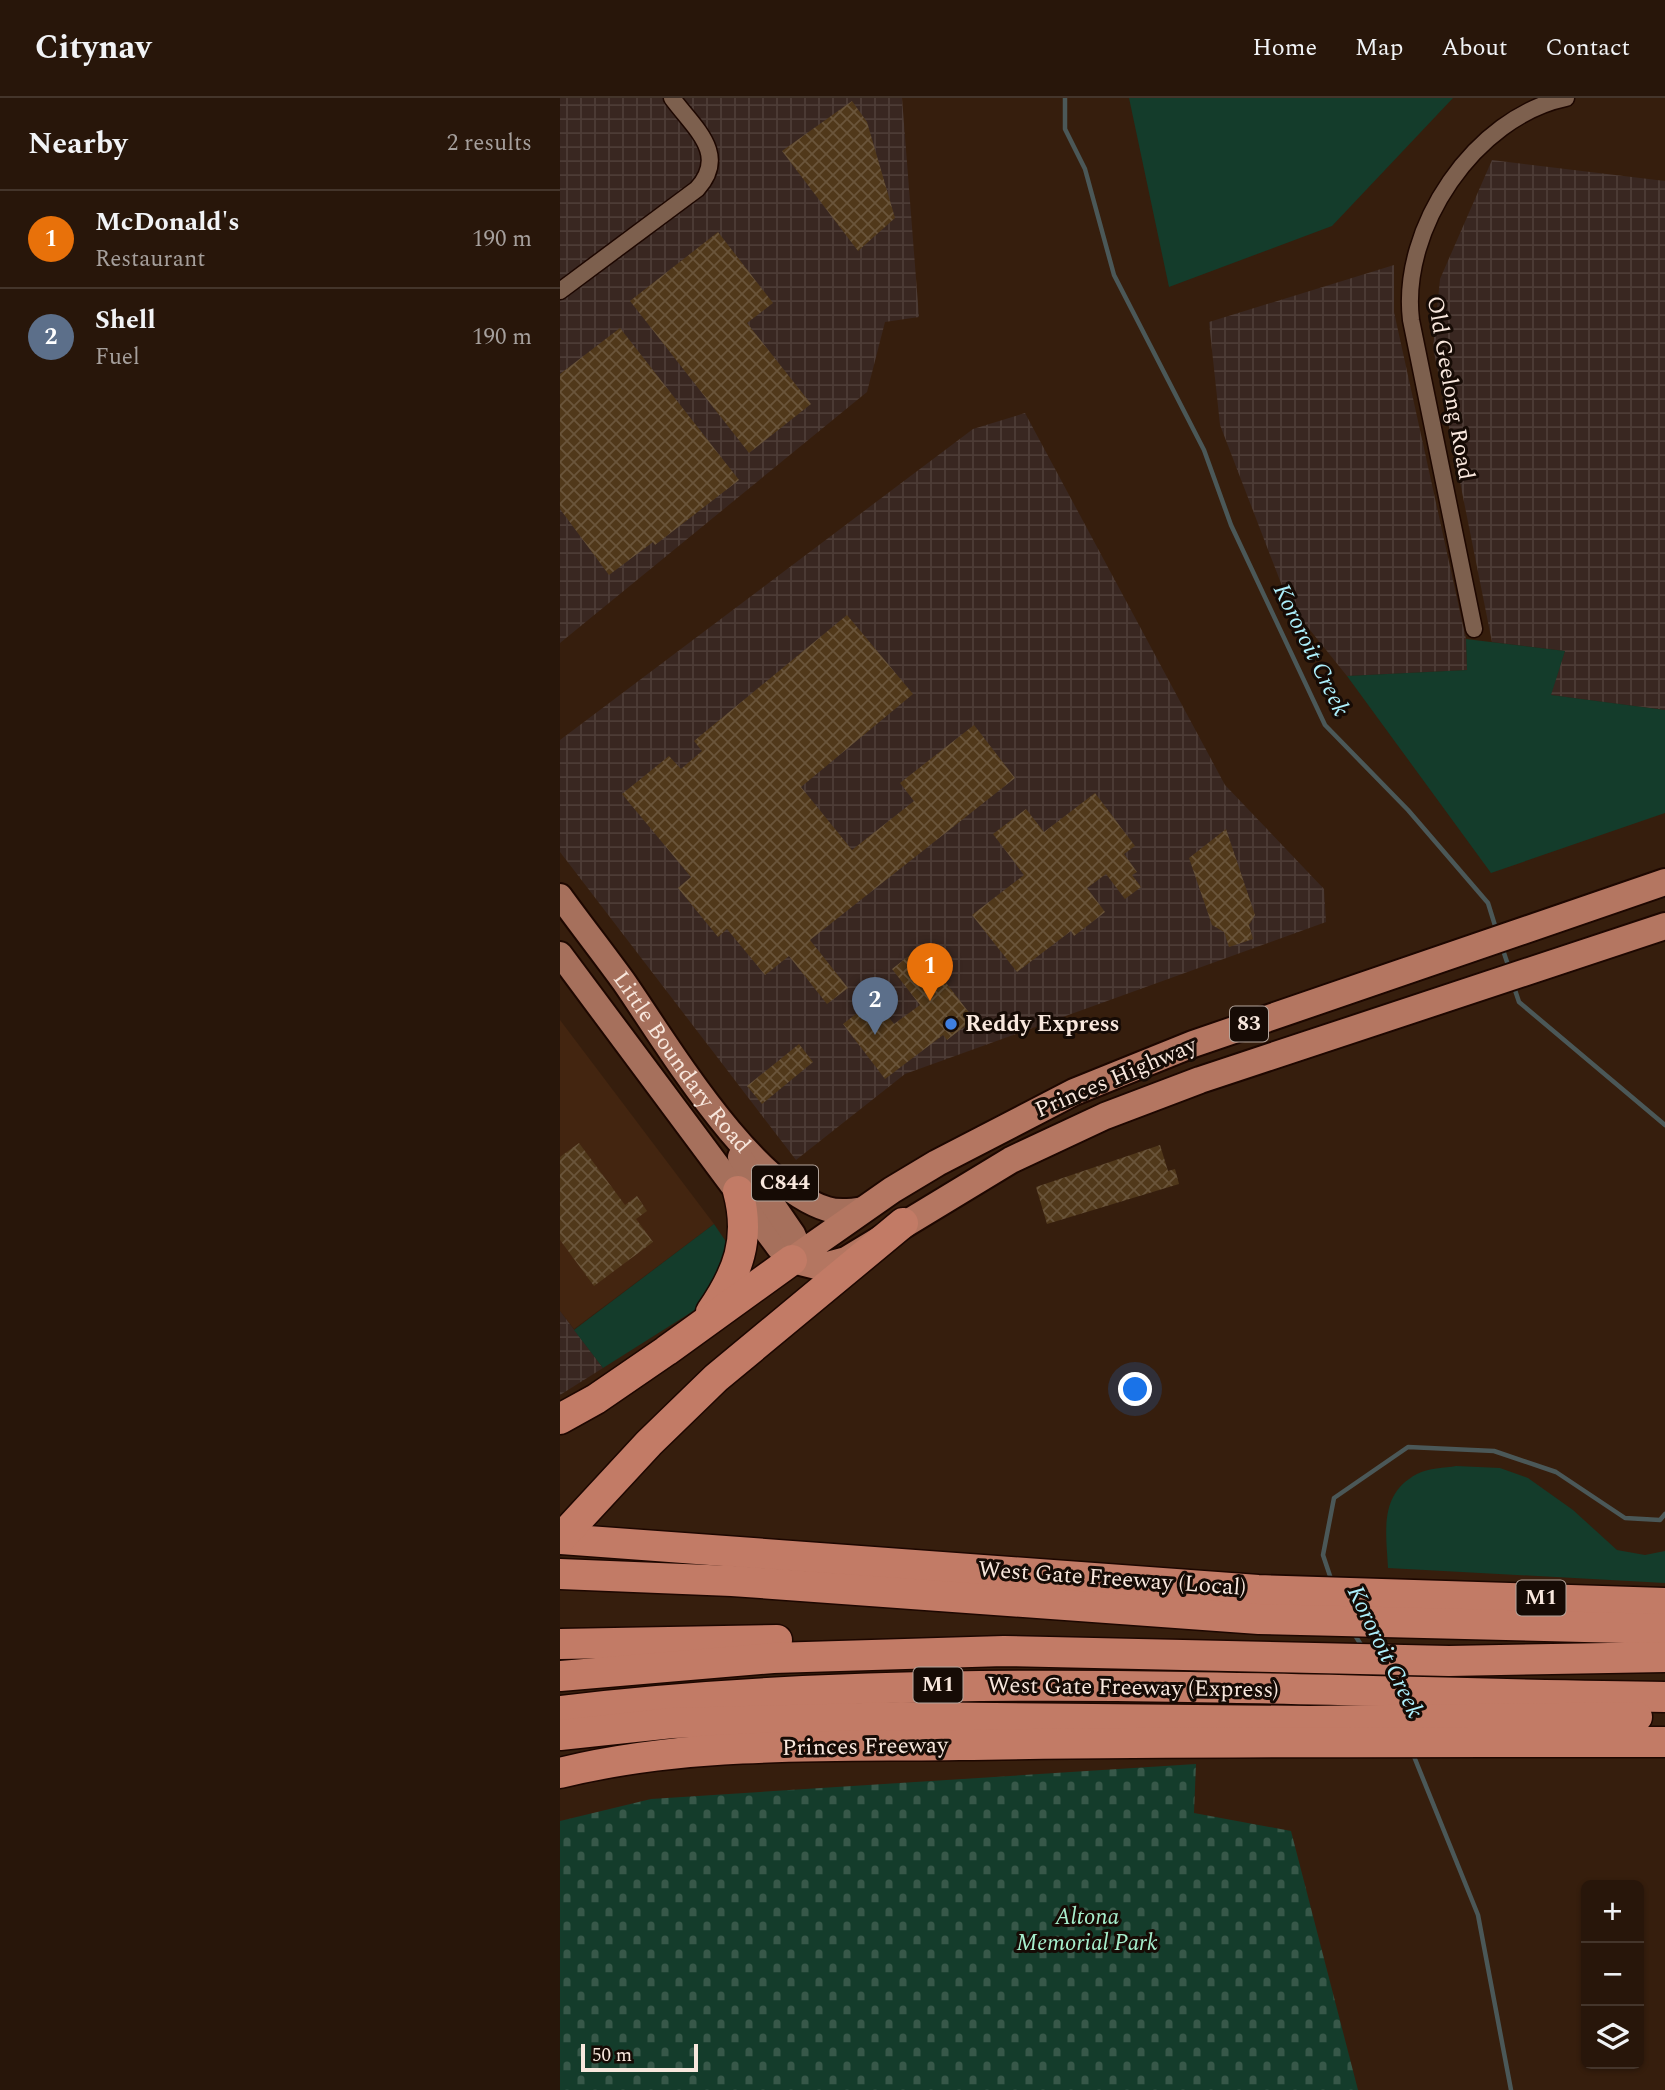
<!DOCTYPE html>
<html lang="en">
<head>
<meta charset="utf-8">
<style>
	:root { --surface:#28160a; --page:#342318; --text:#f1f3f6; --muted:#a59f9c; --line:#44352b; --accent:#f49aa0 }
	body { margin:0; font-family:Spectral,serif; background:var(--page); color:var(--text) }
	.controls { position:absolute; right:21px; bottom:21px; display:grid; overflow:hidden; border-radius:10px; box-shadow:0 2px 5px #0004 }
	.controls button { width:63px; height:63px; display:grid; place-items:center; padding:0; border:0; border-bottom:2px solid var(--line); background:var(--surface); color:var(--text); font:35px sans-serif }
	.scale { position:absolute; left:21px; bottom:18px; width:117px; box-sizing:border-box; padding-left:7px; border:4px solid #f8e7dd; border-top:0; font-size:19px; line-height:24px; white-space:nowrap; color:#f8e7dd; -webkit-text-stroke:5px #160b05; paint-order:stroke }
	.you { position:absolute; left:576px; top:1292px; width:24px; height:24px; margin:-18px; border:5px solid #fff; border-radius:50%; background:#1a73e8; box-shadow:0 0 0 10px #1a73e833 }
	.badge { display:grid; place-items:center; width:46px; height:46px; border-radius:50%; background:var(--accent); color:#fff; font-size:23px; font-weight:700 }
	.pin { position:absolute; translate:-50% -58px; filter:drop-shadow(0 2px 4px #0008) }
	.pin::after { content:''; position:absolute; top:37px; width:24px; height:21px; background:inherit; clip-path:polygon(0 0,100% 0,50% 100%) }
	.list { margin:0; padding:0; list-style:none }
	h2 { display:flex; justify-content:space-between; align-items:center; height:91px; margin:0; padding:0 28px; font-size:30px }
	h2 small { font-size:23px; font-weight:400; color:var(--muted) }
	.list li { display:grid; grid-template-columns:46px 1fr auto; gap:21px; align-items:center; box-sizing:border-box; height:98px; padding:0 28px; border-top:2px solid var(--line) }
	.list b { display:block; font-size:26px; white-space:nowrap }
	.list p { margin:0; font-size:23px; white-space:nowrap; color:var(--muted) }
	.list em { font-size:23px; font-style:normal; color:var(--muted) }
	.icon { flex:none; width:38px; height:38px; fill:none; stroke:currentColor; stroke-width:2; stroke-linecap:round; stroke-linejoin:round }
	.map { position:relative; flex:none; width:1105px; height:1992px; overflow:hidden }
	header { display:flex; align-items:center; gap:42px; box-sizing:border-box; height:98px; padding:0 35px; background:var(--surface); border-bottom:2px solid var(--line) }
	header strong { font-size:33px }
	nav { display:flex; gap:38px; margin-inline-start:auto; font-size:24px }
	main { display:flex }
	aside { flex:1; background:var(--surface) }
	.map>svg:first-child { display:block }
	.built { fill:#432510 }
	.industrial { fill:url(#industrial-grid) }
	.grass { fill:#143c2b }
	.cemetery { fill:url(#cemetery-stones) }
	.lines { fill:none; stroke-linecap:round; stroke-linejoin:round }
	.stream { stroke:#4b5858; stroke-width:4.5 }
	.building { fill:url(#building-cross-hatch) }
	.minor-casing { stroke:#1d0700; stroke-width:19 }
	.primary-casing { stroke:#1d0700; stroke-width:28 }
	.trunk-casing { stroke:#1d0700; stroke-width:30 }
	.motorway-casing { stroke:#1d0700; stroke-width:33 }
	.minor { stroke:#7d604e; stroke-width:16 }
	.primary { stroke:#a6705c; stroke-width:24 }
	.trunk { stroke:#b47661; stroke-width:26 }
	.motorway { stroke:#c27b66; stroke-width:30 }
	.shop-dot { fill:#3f7fe0; stroke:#160b05; stroke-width:2.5 }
	.labels { text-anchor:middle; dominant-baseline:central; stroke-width:6; stroke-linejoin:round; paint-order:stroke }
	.shield { fill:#160b05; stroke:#b4a59c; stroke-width:2 }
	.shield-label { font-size:21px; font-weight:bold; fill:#f8e7dd }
	.street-label { font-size:23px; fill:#f8e7dd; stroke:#160b05 }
	.poi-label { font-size:23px; font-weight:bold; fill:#f8e7dd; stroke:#160b05; text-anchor:start }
	.park-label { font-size:23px; font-style:italic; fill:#a7efcd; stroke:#160b05 }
	.water-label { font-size:24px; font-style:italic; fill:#adf0fd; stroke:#160b05 }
</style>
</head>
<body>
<header>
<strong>Citynav</strong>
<nav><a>Home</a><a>Map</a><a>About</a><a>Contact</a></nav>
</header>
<main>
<aside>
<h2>Nearby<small>2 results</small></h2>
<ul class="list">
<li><span class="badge" style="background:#e8710a">1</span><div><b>McDonald's</b><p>Restaurant</p></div><em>190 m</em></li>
<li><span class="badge" style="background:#5c6f8a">2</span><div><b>Shell</b><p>Fuel</p></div><em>190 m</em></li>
</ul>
</aside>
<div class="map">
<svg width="1105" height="1992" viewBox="0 0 1105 1992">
	<defs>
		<pattern id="industrial-grid" width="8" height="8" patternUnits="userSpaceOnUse" patternTransform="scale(1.75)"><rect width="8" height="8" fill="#392721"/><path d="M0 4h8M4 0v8" fill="none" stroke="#4d3c36"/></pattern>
		<pattern id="cemetery-stones" width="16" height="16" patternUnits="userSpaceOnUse" patternTransform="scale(1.75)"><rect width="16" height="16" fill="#143c2b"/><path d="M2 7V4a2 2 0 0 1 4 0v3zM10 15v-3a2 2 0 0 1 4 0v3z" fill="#375849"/></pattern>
		<pattern id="building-cross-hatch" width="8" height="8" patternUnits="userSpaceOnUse" patternTransform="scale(1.75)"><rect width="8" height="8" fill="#50381a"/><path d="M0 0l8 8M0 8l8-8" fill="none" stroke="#6a553b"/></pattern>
	</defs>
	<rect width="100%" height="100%" fill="#361e0d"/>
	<path class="built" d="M 0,922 L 154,1126 L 14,1231 L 0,1213 Z"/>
	<g class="industrial">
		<path d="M 0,0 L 342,0 L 359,219 L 325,224 L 307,294 L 0,545 Z"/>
		<path d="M 932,62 L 1105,83 L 1105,612 L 990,597 L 1005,553 L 932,544 L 873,249 L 880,181 Z"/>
		<path d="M 834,167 L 834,214 L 906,541 L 907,572 L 787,578 L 729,506 L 660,327 L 649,224 Z"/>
		<path d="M 465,315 L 665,687 L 764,791 L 766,824 L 345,976 L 236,1062 L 0,754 L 0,642 L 413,331 Z"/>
		<path d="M 0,1213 L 43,1270 L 0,1297 Z"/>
	</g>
	<g class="grass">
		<path d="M 569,0 L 893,0 L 772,128 L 609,189 Z"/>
		<path d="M 906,541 L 1005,553 L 991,597 L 1105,612 L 1105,715 L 931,775 L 787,578 L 907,572 Z"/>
		<path d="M 154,1126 L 175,1157 L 146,1205 L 43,1270 L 14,1232 Z"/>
		<path d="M 896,1368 L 940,1370 L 968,1380 L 1013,1412 L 1057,1452 L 1085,1457 L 1105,1453 L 1105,1485 L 828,1470 C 826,1433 819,1396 857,1376 C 868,1370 885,1370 896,1368 Z"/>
	</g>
	<path class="cemetery" d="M 636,1666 L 634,1715 L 731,1733 L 798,1992 L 0,1992 L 0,1723 L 91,1701 Z"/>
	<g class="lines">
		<g class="stream">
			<path d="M 505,0 L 505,31 L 525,71 L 554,177 L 644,352 L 671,427 L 765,627 L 848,712 L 928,805 L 937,834"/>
			<path d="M 942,849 L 949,870"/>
			<path d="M 954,889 L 959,904 L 1105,1027"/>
			<path d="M 772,1484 L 763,1457 L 774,1400 L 848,1349 L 934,1353 L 996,1374 L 1065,1420 L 1100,1422 L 1105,1416"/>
			<path d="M 793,1534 L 803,1550"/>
			<path d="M 853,1656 L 918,1817 L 951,1992"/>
		</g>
	</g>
	<g class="building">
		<path d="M 292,3 L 307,24 L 335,120 L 298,153 L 222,53 Z"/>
		<path d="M 158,134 L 213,205 L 187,225 L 251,306 L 189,355 L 70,203 Z"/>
		<path d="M 60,230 L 179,382 L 95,447 L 93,444 L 49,477 L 0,411 L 0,276 Z"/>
		<path d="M 287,517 L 353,596 L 241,689 L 292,752 L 354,703 L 340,685 L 414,627 L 455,680 L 250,842 L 288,890 L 267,906 L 229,858 L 205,877 L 167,831 L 158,839 L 118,790 L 131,779 L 62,696 L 109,658 L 121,671 L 142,653 L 134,643 Z"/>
		<path d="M 535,695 L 575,748 L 564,756 L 577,774 L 572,777 L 581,789 L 565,801 L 546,776 L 527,790 L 545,814 L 514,838 L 511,833 L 457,874 L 412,817 L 464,777 L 433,736 L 466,711 L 484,734 Z"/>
		<path d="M 666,731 L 695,817 L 689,827 L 693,841 L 669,849 L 664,834 L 652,827 L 629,760 Z"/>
		<path d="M 359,850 L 414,921 L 387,942 L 383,937 L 325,981 L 283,926 L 315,901 L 334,926 L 360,907 L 332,871 Z"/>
		<path d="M 239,946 L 253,964 L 202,1006 L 187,988 Z"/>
		<path d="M 19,1045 L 65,1107 L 77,1098 L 87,1113 L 76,1121 L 93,1144 L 34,1188 L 0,1142 L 0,1059 Z"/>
		<path d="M 600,1047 L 608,1073 L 615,1071 L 619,1086 L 487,1126 L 476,1089 Z"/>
	</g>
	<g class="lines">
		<defs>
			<g id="minor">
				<path d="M 0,193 L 137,91 C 169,56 134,30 112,0"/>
				<path d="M 914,531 L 851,222 C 840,130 915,19 1006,0"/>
			</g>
			<g id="primary">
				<path id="s1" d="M 0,798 C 21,827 43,855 64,884 C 109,949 190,1087 267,1111 C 279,1115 292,1113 304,1111"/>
				<path d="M 0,856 L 219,1150 L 232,1162"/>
				<path d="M 180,1059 L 233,1136 L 241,1155"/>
			</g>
			<path id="trunk" d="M 1105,784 L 633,946 L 514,994 L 377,1065 L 332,1092 L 232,1162 L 260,1169 L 286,1162 L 451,1062 L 545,1018 L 640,982 L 1105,828"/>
			<g id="motorway">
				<path d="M 151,1214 C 178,1175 191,1141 178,1093"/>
				<path d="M 0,1321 L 36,1301 L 106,1253 L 232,1162"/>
				<path d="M 0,1441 L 698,1492 L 1105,1505"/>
				<path d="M 0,1441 L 89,1345 L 156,1280 L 343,1125"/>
				<path d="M 0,1476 L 172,1483 L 699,1521 L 1105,1531"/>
				<path d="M 0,1546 L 217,1542"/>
				<path d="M 0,1578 L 213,1560 L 444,1553 L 889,1563 L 1105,1559"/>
				<path d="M 0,1613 C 367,1569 736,1595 1105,1599"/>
				<path d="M 0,1637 L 112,1625 L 341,1619 L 749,1623 L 1077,1619"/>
				<path d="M 0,1675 C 129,1643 267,1649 399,1647 C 634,1643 870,1644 1105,1644"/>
			</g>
		</defs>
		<use href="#minor" class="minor-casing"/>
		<use href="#primary" class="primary-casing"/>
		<use href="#trunk" class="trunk-casing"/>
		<use href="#motorway" class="motorway-casing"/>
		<use href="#minor" class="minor"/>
		<use href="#primary" class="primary"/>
		<use href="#trunk" class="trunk"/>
		<use href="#motorway" class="motorway"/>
	</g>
	<circle class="shop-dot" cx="391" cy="926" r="7"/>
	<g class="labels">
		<g class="shield">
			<rect x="670" y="908.5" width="38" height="35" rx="5"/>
			<rect x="192" y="1067.5" width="66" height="35" rx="5"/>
			<rect x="956.5" y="1482.5" width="49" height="35" rx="5"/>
			<rect x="353.5" y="1569.5" width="49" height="35" rx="5"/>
		</g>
		<g class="shield-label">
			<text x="689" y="926">83</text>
			<text x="225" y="1085">C844</text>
			<text x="981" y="1500">M1</text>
			<text x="378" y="1587">M1</text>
		</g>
		<g class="street-label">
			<text transform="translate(890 290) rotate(80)">Old Geelong Road</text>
			<text stroke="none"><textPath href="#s1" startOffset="206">Little Boundary Road</textPath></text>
			<text transform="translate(556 980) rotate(-23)">Princes Highway</text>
			<text transform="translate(552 1481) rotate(4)">West Gate Freeway (Local)</text>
			<text transform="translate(573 1590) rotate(1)">West Gate Freeway (Express)</text>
			<text transform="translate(305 1649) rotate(-1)">Princes Freeway</text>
		</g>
		<g class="poi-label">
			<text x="405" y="926">Reddy Express</text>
		</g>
		<g class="park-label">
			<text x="527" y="1819">Altona<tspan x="527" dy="26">Memorial Park</tspan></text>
		</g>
		<g class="water-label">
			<text transform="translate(751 552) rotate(64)">Kororoit Creek</text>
			<text transform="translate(825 1554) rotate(64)">Kororoit Creek</text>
		</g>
	</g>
</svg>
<div class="controls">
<button>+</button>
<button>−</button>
<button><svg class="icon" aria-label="layers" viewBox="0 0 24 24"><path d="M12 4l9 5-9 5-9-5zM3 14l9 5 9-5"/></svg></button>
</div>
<div class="scale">50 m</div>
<div class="you"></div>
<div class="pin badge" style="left:370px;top:903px;background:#e8710a">1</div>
<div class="pin badge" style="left:315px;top:937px;background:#5c6f8a">2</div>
</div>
</main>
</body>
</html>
